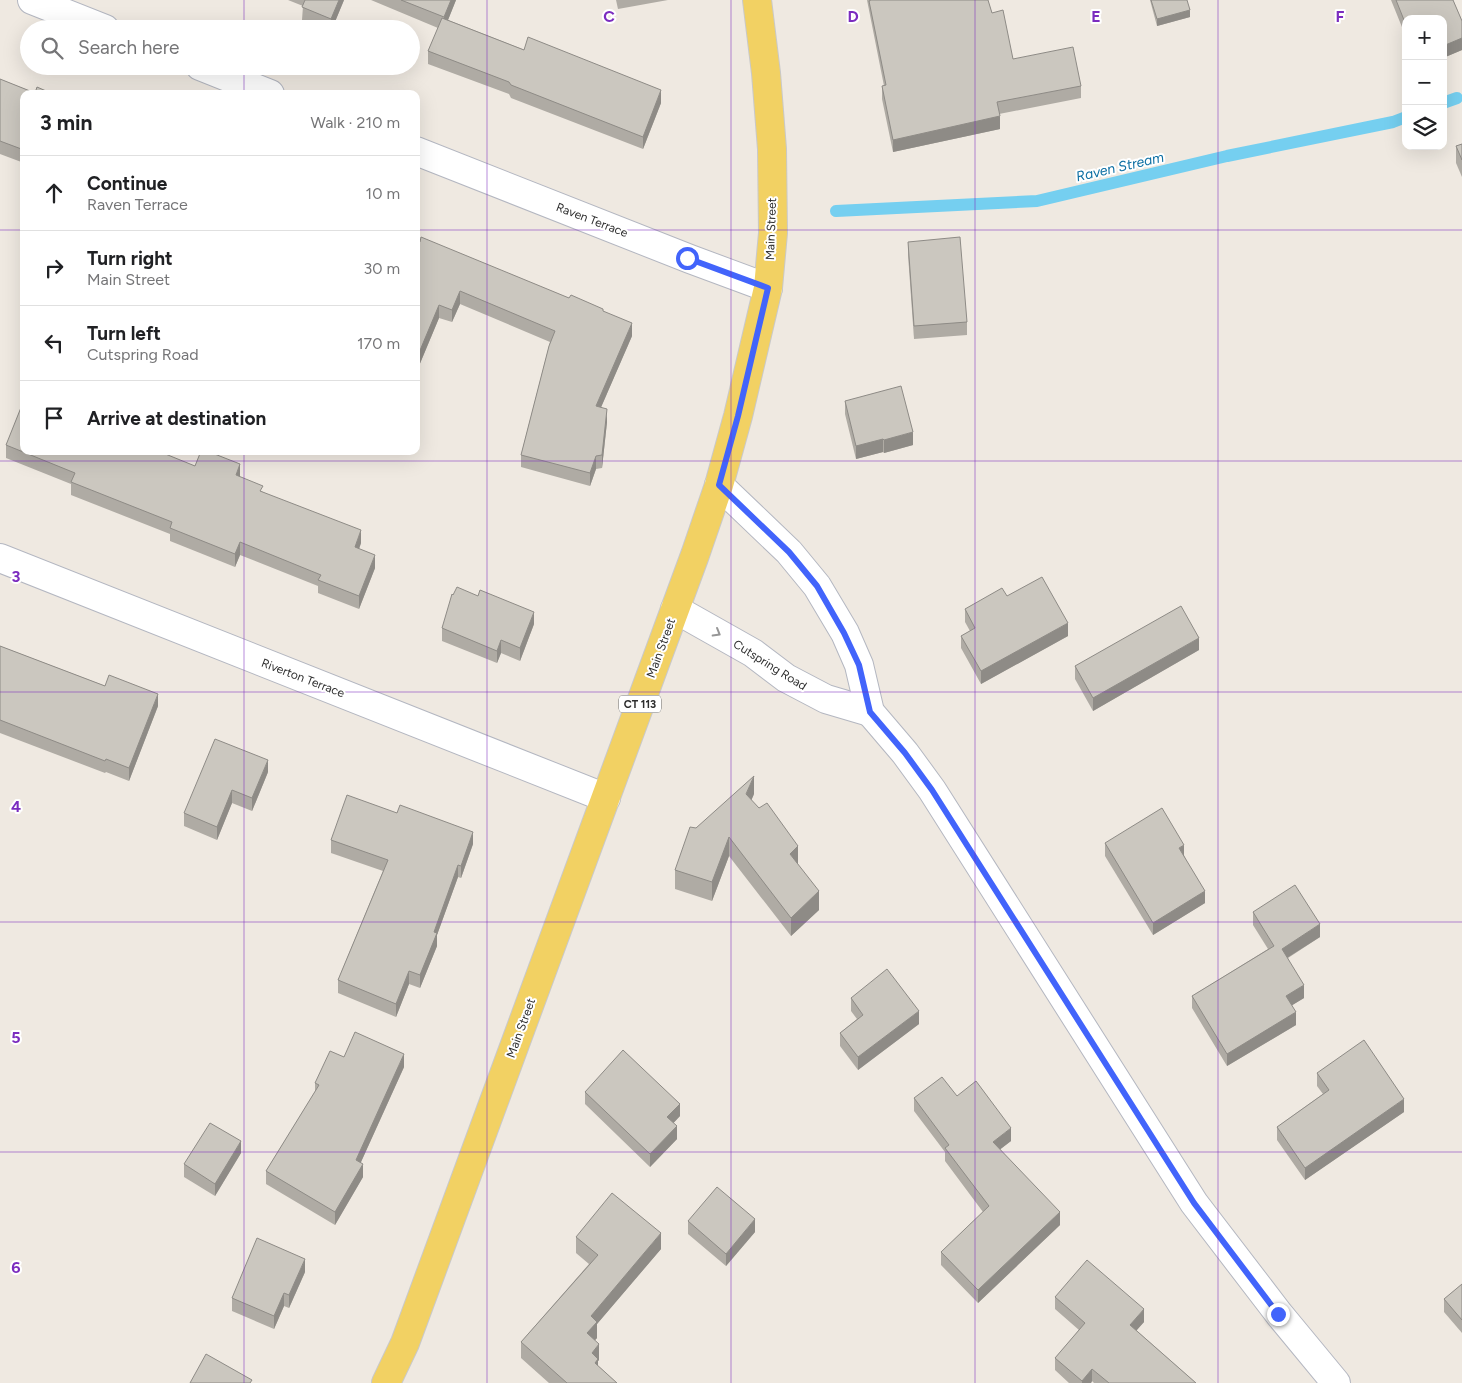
<!DOCTYPE html>
<html lang="en">
<head>
<meta charset="utf-8">
<style>
	:root { --surface:#fff; --page:#f6f6f6; --text:#202124; --muted:#757577; --line:#e0e0e0 }
	body { margin:0; font-family:Figtree,sans-serif; background:var(--page); color:var(--text) }
	.controls { position:absolute; right:15px; top:15px; display:grid; overflow:hidden; border-radius:10px; box-shadow:0 5px 20px #0002 }
	.controls button { width:45px; height:45px; display:grid; place-items:center; padding:0; border:0; border-bottom:1px solid var(--line); background:var(--surface); color:var(--text); font:25px sans-serif }
	.stop { position:absolute; width:15px; height:15px; margin:-11px; border:4px solid #4264fb; border-radius:50%; background:#fff }
	.stop.end { background:#4264fb; border-color:#fff; box-shadow:0 1px 5px #0008 }
	.list { margin:0; padding:0; list-style:none }
	h2 { display:flex; justify-content:space-between; align-items:center; height:65px; margin:0; padding:0 20px; font-size:21px }
	h2 small { font-size:16px; font-weight:400; color:var(--muted) }
	.list li { display:grid; grid-template-columns:32px 1fr auto; gap:15px; align-items:center; box-sizing:border-box; height:75px; padding:0 20px; border-top:1px solid var(--line) }
	.list b { display:block; font-size:19px; white-space:nowrap }
	.list p { margin:0; font-size:16px; white-space:nowrap; color:var(--muted) }
	.list em { font-size:16px; font-style:normal; color:var(--muted) }
	.icon { flex:none; width:28px; height:28px; fill:none; stroke:currentColor; stroke-width:2; stroke-linecap:round; stroke-linejoin:round }
	.map { position:relative; flex:none; width:1462px; height:1383px; overflow:hidden }
	.search { position:absolute; background:var(--surface); box-shadow:0 5px 20px #0002; left:20px; top:20px; width:400px; height:55px; display:flex; align-items:center; gap:12px; box-sizing:border-box; padding:0 18px; border-radius:28px; color:var(--muted); font-size:19px }
	.panel { position:absolute; background:var(--surface); box-shadow:0 5px 20px #0002; left:20px; top:90px; width:400px; height:365px; border-radius:10px }
	.map>svg:first-child { display:block }
	.lines { fill:none; stroke-linecap:round; stroke-linejoin:round }
	.stream { stroke:#75cff0; stroke-width:12 }
	.minor-casing { stroke:#b4b7c1; stroke-width:30 }
	.major-casing { stroke:#c9c9c9; stroke-width:30 }
	.minor { stroke:#fff; stroke-width:28 }
	.major { stroke:#f2d163; stroke-width:28 }
	.wall { fill:#afaba4 }
	.shaded-wall { fill:#8e8b86 }
	.building { fill:#cbc7bf; stroke:#8e8b86 }
	.oneway { stroke:#969696 }
	.route { stroke:#4264fb; stroke-width:6 }
	.grid { fill:none; stroke:#7b2cbf; stroke-width:1; stroke-opacity:0.55 }
	.labels { text-anchor:middle; dominant-baseline:central; stroke-width:4; stroke-linejoin:round; paint-order:stroke }
	.shield { fill:#fff; stroke:#6d6d6d; stroke-width:1 }
	.shield-label { font-size:11px; font-weight:bold; fill:#2e2e2e }
	.street-label { font-size:12px; fill:#2e2e2e; stroke:#fff }
	.water-label { font-size:14px; font-style:italic; fill:#0d6fa3; stroke:#fff }
	.grid-label { font-size:16px; text-anchor:middle; font-weight:bold; fill:#7b2cbf; stroke:#fff; stroke-width:4; stroke-linejoin:round; paint-order:stroke }
</style>
</head>
<body>
<div class="map">
<svg width="1462" height="1383" viewBox="0 0 1462 1383">
	<rect width="100%" height="100%" fill="#efe9e1"/>
	<g class="lines">
		<g class="stream">
			<path d="M 1443,103 L 1457,98"/>
			<path d="M 836,211 L 1037,201 L 1227,156 L 1393,122 L 1406,117"/>
		</g>
		<defs>
			<g id="minor">
				<path d="M 32,0 L 105,29"/>
				<path d="M 200,66 L 270,94"/>
				<path d="M 416,151 L 690,259 L 768,288"/>
				<path d="M 719,485 L 789,552 L 817,586 L 845,633 L 859,665 L 870,712 L 905,753 L 932,790 L 1194,1203 L 1279,1314 L 1336,1383"/>
				<path d="M 0,558 L 606,798"/>
				<path d="M 675,609 L 753,653 L 786,678 L 826,699 L 870,712"/>
			</g>
			<path id="major" d="M 386,1383 L 405,1343 L 695,555 L 719,485 L 738,416 L 768,288 L 773,233 L 772,149 L 766,73 L 757,0"/>
		</defs>
		<use href="#minor" class="minor-casing"/>
		<use href="#major" class="major-casing"/>
		<use href="#minor" class="minor"/>
		<use href="#major" class="major"/>
	</g>
	<g class="wall">
		<path d="M 288,0 L 344,0 L 332,29 L 324,29 L 302,20 L 303,6 Z"/>
		<path d="M 371,0 L 456,0 L 448,20 L 661,103 L 643,149 L 511,98 L 509,94 L 428,64 L 428,51 L 438,28 Z"/>
		<path d="M 616,0 L 668,0 L 618,9 Z"/>
		<path d="M 867,0 L 988,0 L 992,13 L 1013,59 L 1081,86 L 1081,98 L 999,114 L 1000,129 L 893,152 L 882,99 L 882,86 L 884,86 Z"/>
		<path d="M 1150,0 L 1187,0 L 1190,17 L 1157,26 Z"/>
		<path d="M 1391,0 L 1453,0 L 1462,21 L 1462,50 L 1443,58 L 1406,19 L 1406,37 Z"/>
		<path d="M 0,79 L 35,93 L 53,94 L 24,94 L 24,163 L 0,154 Z"/>
		<path d="M 1462,144 L 1462,177 L 1456,163 L 1456,146 Z"/>
		<path d="M 416,240 L 603,311 L 632,336 L 601,407 L 607,422 L 602,468 L 596,469 L 590,486 L 521,467 L 521,455 L 550,342 L 460,304 L 452,322 L 439,318 L 416,373 Z"/>
		<path d="M 908,242 L 967,322 L 967,335 L 914,339 L 908,255 Z"/>
		<path d="M 845,401 L 913,445 L 884,453 L 883,452 L 856,459 L 845,414 Z"/>
		<path d="M 6,445 L 195,466 L 240,477 L 263,492 L 361,543 L 359,549 L 375,568 L 359,609 L 318,593 L 318,586 L 240,555 L 235,567 L 170,541 L 170,534 L 71,495 L 71,484 L 6,458 Z"/>
		<path d="M 1007,596 L 1068,636 L 981,684 L 961,648 L 961,636 L 970,631 L 965,622 L 965,609 Z"/>
		<path d="M 534,624 L 520,661 L 501,653 L 497,663 L 442,641 L 442,628 Z"/>
		<path d="M 0,646 L 158,706 L 129,781 L 106,772 L 105,773 L 0,733 Z"/>
		<path d="M 1199,650 L 1093,711 L 1075,679 L 1075,666 Z"/>
		<path d="M 268,772 L 252,811 L 232,803 L 217,840 L 184,826 L 184,813 Z"/>
		<path d="M 754,794 L 751,800 L 798,864 L 819,910 L 791,936 L 729,856 L 712,901 L 675,889 L 675,870 L 696,828 Z"/>
		<path d="M 331,840 L 473,844 L 461,878 L 458,877 L 437,935 L 437,946 L 420,988 L 409,984 L 396,1017 L 338,993 L 338,980 L 383,871 L 331,853 Z"/>
		<path d="M 1105,843 L 1184,855 L 1205,903 L 1153,935 L 1105,856 Z"/>
		<path d="M 1253,912 L 1320,937 L 1288,958 L 1304,998 L 1292,1005 L 1296,1025 L 1227,1066 L 1192,1008 L 1192,996 L 1268,949 L 1253,925 Z"/>
		<path d="M 851,998 L 919,1024 L 858,1070 L 840,1046 L 840,1033 L 857,1019 L 851,1011 Z"/>
		<path d="M 344,1057 L 404,1067 L 361,1162 L 363,1177 L 335,1225 L 266,1184 L 266,1171 L 315,1092 L 315,1083 Z"/>
		<path d="M 1317,1073 L 1404,1112 L 1305,1180 L 1277,1140 L 1277,1127 L 1323,1094 L 1317,1086 Z"/>
		<path d="M 585,1092 L 680,1116 L 673,1123 L 677,1139 L 650,1167 L 585,1104 Z"/>
		<path d="M 957,1096 L 1011,1141 L 1000,1149 L 1060,1225 L 978,1303 L 941,1265 L 941,1252 L 983,1212 L 945,1161 L 945,1152 L 914,1111 L 914,1098 Z"/>
		<path d="M 241,1153 L 215,1196 L 184,1177 L 184,1164 Z"/>
		<path d="M 688,1221 L 755,1232 L 726,1266 L 688,1234 Z"/>
		<path d="M 576,1237 L 661,1249 L 597,1324 L 597,1338 L 595,1340 L 599,1360 L 598,1361 L 598,1366 L 617,1383 L 549,1383 L 521,1358 L 521,1342 L 589,1264 L 576,1253 Z"/>
		<path d="M 305,1272 L 289,1308 L 284,1306 L 274,1329 L 232,1311 L 232,1298 Z"/>
		<path d="M 1462,1284 L 1462,1333 L 1444,1312 L 1444,1299 Z"/>
		<path d="M 1055,1297 L 1144,1322 L 1136,1330 L 1196,1383 L 1094,1383 L 1092,1381 L 1091,1383 L 1069,1383 L 1055,1370 L 1055,1358 L 1079,1330 L 1055,1309 Z"/>
	</g>
	<g class="shaded-wall">
		<path d="M 339,0 L 344,0 L 332,29 L 331,29 L 331,19 Z"/>
		<path d="M 451,0 L 456,0 L 444,30 L 444,17 Z"/>
		<path d="M 1190,10 L 1190,17 L 1157,26 L 1157,19 Z"/>
		<path d="M 1462,38 L 1462,50 L 1443,58 L 1443,46 Z"/>
		<path d="M 661,90 L 661,103 L 643,149 L 643,137 Z"/>
		<path d="M 1000,116 L 1000,129 L 893,152 L 893,140 Z"/>
		<path d="M 460,291 L 460,304 L 452,322 L 452,310 Z"/>
		<path d="M 439,305 L 439,318 L 416,373 L 416,360 Z"/>
		<path d="M 632,323 L 632,336 L 596,419 L 596,406 Z"/>
		<path d="M 607,409 L 607,422 L 602,468 L 602,455 Z"/>
		<path d="M 913,432 L 913,445 L 884,453 L 884,440 Z"/>
		<path d="M 883,439 L 883,452 L 856,459 L 856,446 Z"/>
		<path d="M 596,456 L 596,469 L 590,486 L 590,473 Z"/>
		<path d="M 240,464 L 240,477 L 236,475 Z"/>
		<path d="M 361,530 L 361,543 L 355,560 L 355,547 Z"/>
		<path d="M 240,542 L 240,555 L 235,567 L 235,554 Z"/>
		<path d="M 375,555 L 375,568 L 359,609 L 359,596 Z"/>
		<path d="M 534,612 L 534,624 L 520,661 L 520,648 Z"/>
		<path d="M 1068,623 L 1068,636 L 981,684 L 981,671 Z"/>
		<path d="M 1199,638 L 1199,650 L 1093,711 L 1093,698 Z"/>
		<path d="M 501,640 L 501,653 L 497,663 L 497,651 Z"/>
		<path d="M 158,694 L 158,706 L 129,781 L 129,768 Z"/>
		<path d="M 268,760 L 268,772 L 252,811 L 252,798 Z"/>
		<path d="M 754,776 L 754,794 L 746,813 L 746,794 Z"/>
		<path d="M 232,790 L 232,803 L 217,840 L 217,827 Z"/>
		<path d="M 473,832 L 473,844 L 461,878 L 461,866 Z"/>
		<path d="M 729,837 L 729,856 L 712,901 L 712,882 Z"/>
		<path d="M 1184,845 L 1184,857 L 1179,848 Z"/>
		<path d="M 798,846 L 798,865 L 790,854 Z"/>
		<path d="M 458,865 L 458,877 L 437,935 L 437,946 L 420,988 L 420,975 L 434,932 Z"/>
		<path d="M 819,891 L 819,910 L 791,936 L 791,918 Z"/>
		<path d="M 1205,891 L 1205,903 L 1153,935 L 1153,923 Z"/>
		<path d="M 1320,924 L 1320,937 L 1282,961 L 1282,949 Z"/>
		<path d="M 409,971 L 409,984 L 396,1017 L 396,1004 Z"/>
		<path d="M 1304,985 L 1304,998 L 1286,1009 L 1286,996 Z"/>
		<path d="M 919,1011 L 919,1024 L 858,1070 L 858,1057 Z"/>
		<path d="M 1296,1012 L 1296,1025 L 1227,1066 L 1227,1054 Z"/>
		<path d="M 404,1054 L 404,1067 L 356,1173 L 356,1160 Z"/>
		<path d="M 1404,1099 L 1404,1112 L 1305,1180 L 1305,1168 Z"/>
		<path d="M 680,1104 L 680,1116 L 667,1130 L 667,1117 Z"/>
		<path d="M 677,1126 L 677,1139 L 650,1167 L 650,1154 Z"/>
		<path d="M 1011,1128 L 1011,1141 L 993,1155 L 993,1142 Z"/>
		<path d="M 241,1141 L 241,1153 L 215,1196 L 215,1184 Z"/>
		<path d="M 363,1164 L 363,1177 L 335,1225 L 335,1212 Z"/>
		<path d="M 1060,1212 L 1060,1225 L 978,1303 L 978,1290 Z"/>
		<path d="M 755,1219 L 755,1232 L 726,1266 L 726,1254 Z"/>
		<path d="M 661,1233 L 661,1249 L 597,1324 L 597,1338 L 587,1349 L 587,1333 L 591,1316 Z"/>
		<path d="M 305,1259 L 305,1272 L 289,1308 L 289,1295 Z"/>
		<path d="M 284,1293 L 284,1306 L 274,1329 L 274,1316 Z"/>
		<path d="M 1144,1309 L 1144,1322 L 1130,1338 L 1130,1325 Z"/>
		<path d="M 599,1344 L 599,1360 L 598,1361 L 598,1375 L 592,1353 Z"/>
		<path d="M 1092,1369 L 1092,1381 L 1091,1383 L 1082,1383 L 1082,1381 Z"/>
	</g>
	<g class="building">
		<path d="M 305,0 L 339,0 L 331,19 L 302,7 Z"/>
		<path d="M 401,0 L 451,0 L 444,17 Z"/>
		<path d="M 870,0 L 988,0 L 992,13 L 1003,10 L 1013,59 L 1073,47 L 1081,86 L 997,102 L 1000,116 L 893,140 L 882,86 L 886,85 L 869,1 L 870,1 Z"/>
		<path d="M 1151,0 L 1187,0 L 1190,10 L 1157,19 Z"/>
		<path d="M 1396,0 L 1453,0 L 1462,21 L 1462,38 L 1443,46 L 1443,19 L 1406,19 L 1406,25 Z"/>
		<path d="M 442,18 L 524,50 L 528,37 L 661,90 L 643,137 L 511,85 L 509,82 L 428,51 Z"/>
		<path d="M 0,79 L 35,93 L 37,87 L 53,94 L 24,94 L 24,150 L 0,141 Z"/>
		<path d="M 1462,144 L 1462,160 L 1456,146 Z"/>
		<path d="M 421,237 L 569,298 L 571,295 L 603,309 L 603,311 L 632,323 L 596,406 L 607,409 L 602,455 L 596,456 L 590,473 L 521,455 L 549,346 L 555,331 L 460,291 L 452,310 L 439,305 L 416,360 L 416,240 L 420,242 Z"/>
		<path d="M 960,237 L 967,322 L 914,326 L 908,242 Z"/>
		<path d="M 901,386 L 913,432 L 884,440 L 883,439 L 856,446 L 845,401 Z"/>
		<path d="M 24,400 L 24,451 L 158,451 L 195,466 L 201,451 L 207,451 L 240,464 L 236,475 L 263,486 L 260,491 L 361,530 L 355,547 L 375,555 L 359,596 L 318,580 L 321,575 L 240,542 L 235,554 L 170,528 L 172,522 L 71,482 L 75,473 L 6,445 Z"/>
		<path d="M 1042,577 L 1068,623 L 981,671 L 961,636 L 975,628 L 965,609 L 1002,588 L 1007,596 Z"/>
		<path d="M 457,587 L 478,596 L 480,590 L 534,612 L 520,648 L 501,640 L 497,651 L 442,628 L 452,594 L 453,595 Z"/>
		<path d="M 1181,606 L 1199,638 L 1093,698 L 1075,666 Z"/>
		<path d="M 0,646 L 105,686 L 109,675 L 158,694 L 129,768 L 106,759 L 105,761 L 0,720 Z"/>
		<path d="M 215,739 L 268,760 L 252,798 L 232,790 L 217,827 L 184,813 Z"/>
		<path d="M 754,776 L 746,794 L 759,808 L 767,803 L 798,846 L 790,854 L 819,891 L 791,918 L 729,837 L 712,882 L 675,870 L 690,827 L 696,828 Z"/>
		<path d="M 347,795 L 397,813 L 400,805 L 473,832 L 461,866 L 458,865 L 434,932 L 437,933 L 420,975 L 409,971 L 396,1004 L 338,980 L 388,860 L 331,840 Z"/>
		<path d="M 1162,808 L 1184,845 L 1179,848 L 1205,891 L 1153,923 L 1105,843 Z"/>
		<path d="M 1295,885 L 1320,924 L 1282,949 L 1304,985 L 1286,996 L 1296,1012 L 1227,1054 L 1192,996 L 1274,946 L 1253,912 Z"/>
		<path d="M 887,969 L 919,1011 L 858,1057 L 840,1033 L 863,1015 L 851,998 Z"/>
		<path d="M 355,1032 L 404,1054 L 356,1160 L 363,1164 L 335,1212 L 266,1171 L 319,1085 L 315,1083 L 330,1051 L 344,1057 Z"/>
		<path d="M 1364,1040 L 1404,1099 L 1305,1168 L 1277,1127 L 1329,1090 L 1317,1073 Z"/>
		<path d="M 623,1050 L 680,1104 L 667,1117 L 677,1126 L 650,1154 L 585,1092 Z"/>
		<path d="M 942,1077 L 957,1096 L 976,1081 L 1011,1128 L 993,1142 L 1060,1212 L 978,1290 L 941,1252 L 989,1206 L 945,1148 L 949,1145 L 914,1098 Z"/>
		<path d="M 210,1123 L 241,1141 L 215,1184 L 184,1164 Z"/>
		<path d="M 717,1187 L 755,1219 L 726,1254 L 688,1221 Z"/>
		<path d="M 612,1193 L 661,1233 L 591,1316 L 597,1322 L 587,1333 L 599,1344 L 592,1353 L 598,1359 L 595,1363 L 617,1383 L 567,1383 L 521,1342 L 598,1255 L 576,1237 Z"/>
		<path d="M 257,1238 L 305,1259 L 289,1295 L 284,1293 L 274,1316 L 232,1298 Z"/>
		<path d="M 1087,1260 L 1144,1309 L 1130,1325 L 1196,1383 L 1109,1383 L 1092,1369 L 1082,1381 L 1055,1358 L 1085,1323 L 1055,1297 Z"/>
		<path d="M 1462,1284 L 1462,1320 L 1444,1299 Z"/>
		<path d="M 206,1354 L 252,1380 L 250,1383 L 190,1383 Z"/>
	</g>
	<defs><path id="oneway-chevron" d="M-2-3.5L2.5 0L-2 3.5" fill="none" stroke-width="1.6" stroke-linecap="round" stroke-linejoin="round" transform="scale(1.25)"/></defs>
	<use class="oneway" href="#oneway-chevron" transform="translate(717 633) rotate(30)"/>
	<g class="lines">
		<path class="route" d="M 687,258 L 768,288 L 738,416 L 719,485 L 789,552 L 817,586 L 844,633 L 859,665 L 870,712 L 905,753 L 932,790 L 1194,1203 L 1278,1314"/>
	</g>
	<path class="grid" d="M 244,0 L 244,29M 487,0 L 487,1383M 731,0 L 731,1383M 975,0 L 975,1383M 1218,0 L 1218,1383M 244,66 L 244,94M 0,230 L 24,230M 416,230 L 1462,230M 244,451 L 244,1383M 0,461 L 1462,461M 0,692 L 1462,692M 0,922 L 1462,922M 0,1152 L 1462,1152"/>
	<g class="labels">
		<rect class="shield" x="619" y="695.5" width="42" height="17" rx="4"/>
		<g class="shield-label">
			<text x="640" y="704">CT 113</text>
		</g>
		<g class="street-label">
			<text transform="translate(592 220) rotate(21)">Raven Terrace</text>
			<text transform="translate(771 229) rotate(-88)">Main Street</text>
			<text transform="translate(661 648) rotate(-70)">Main Street</text>
			<text transform="translate(770 665) rotate(32)">Cutspring Road</text>
			<text transform="translate(303 678) rotate(21)">Riverton Terrace</text>
			<text transform="translate(521 1028) rotate(-70)">Main Street</text>
		</g>
		<g class="water-label">
			<text transform="translate(1120 167) rotate(-13)">Raven Stream</text>
		</g>
	</g>
	<g class="grid-label">
		<text x="609" y="22">C</text>
		<text x="853" y="22">D</text>
		<text x="1096" y="22">E</text>
		<text x="1340" y="22">F</text>
		<text x="16" y="582">3</text>
		<text x="16" y="812">4</text>
		<text x="16" y="1043">5</text>
		<text x="16" y="1273">6</text>
	</g>
</svg>
<div class="controls">
<button>+</button>
<button>−</button>
<button><svg class="icon" aria-label="layers" viewBox="0 0 24 24"><path d="M12 4l9 5-9 5-9-5zM3 14l9 5 9-5"/></svg></button>
</div>
<div class="stop" style="left:687px;top:258px"></div>
<div class="stop end" style="left:1278px;top:1314px"></div>
<div class="search"><svg class="icon" aria-label="search" viewBox="0 0 24 24"><circle cx="10" cy="10" r="6"/><path d="M15 15l6 6"/></svg>Search here</div>
<section class="panel">
<h2>3 min<small>Walk · 210 m</small></h2>
<ul class="list">
<li><svg class="icon" aria-label="ahead" viewBox="0 0 24 24"><path d="M12 20V5M6 11l6-6 6 6"/></svg><div><b>Continue</b><p>Raven Terrace</p></div><em>10 m</em></li>
<li><svg class="icon" aria-label="right" viewBox="0 0 24 24"><path d="M7 20v-9h11M14 6l5 5-5 5"/></svg><div><b>Turn right</b><p>Main Street</p></div><em>30 m</em></li>
<li><svg class="icon" aria-label="left" viewBox="0 0 24 24"><path d="M17 20v-9H6M10 6l-5 5 5 5"/></svg><div><b>Turn left</b><p>Cutspring Road</p></div><em>170 m</em></li>
<li><svg class="icon" aria-label="arrive" viewBox="0 0 24 24"><path d="M6 21V4h12l-3 4 3 4H6"/></svg><div><b>Arrive at destination</b></div></li>
</ul>
</section>
</div>
</body>
</html>
